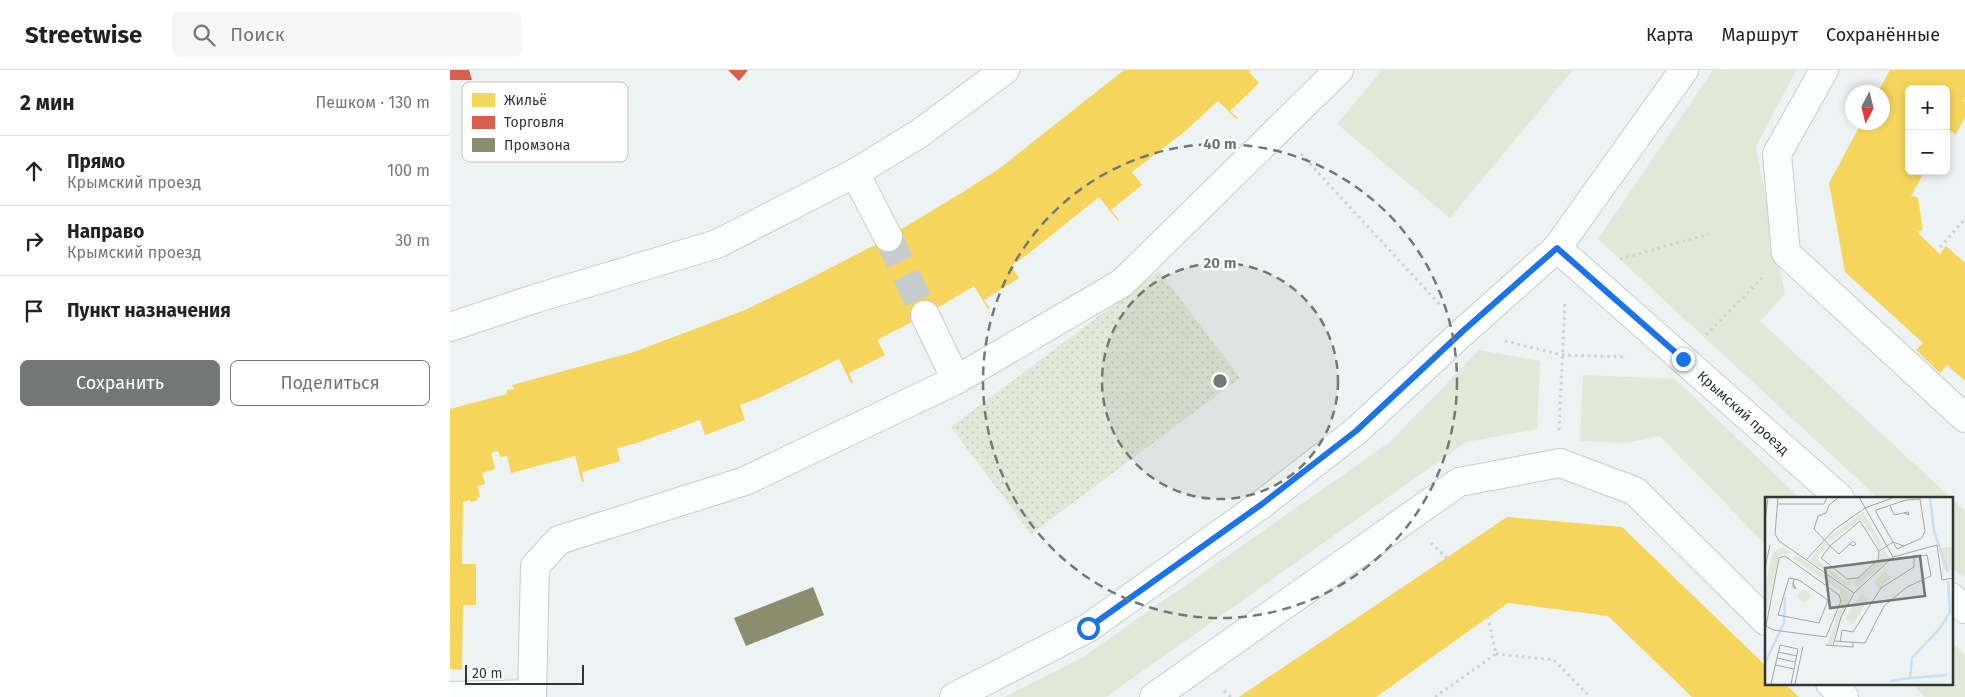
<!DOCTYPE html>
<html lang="ru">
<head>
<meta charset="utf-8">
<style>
	:root { --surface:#fff; --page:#f6f6f6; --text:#222; --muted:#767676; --line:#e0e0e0; --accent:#737877 }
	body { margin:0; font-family:"Fira Sans",sans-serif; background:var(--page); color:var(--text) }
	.controls { position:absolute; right:15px; top:15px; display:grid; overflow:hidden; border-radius:8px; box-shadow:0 2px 8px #0003 }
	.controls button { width:45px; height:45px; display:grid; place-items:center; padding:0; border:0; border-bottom:1px solid var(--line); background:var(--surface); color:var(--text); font:25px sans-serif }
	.compass { position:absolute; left:1395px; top:15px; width:45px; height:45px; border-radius:50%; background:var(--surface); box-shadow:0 2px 8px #0003; rotate:187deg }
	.scale { position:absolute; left:15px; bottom:12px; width:119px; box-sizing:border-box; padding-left:5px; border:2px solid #313635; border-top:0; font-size:14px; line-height:18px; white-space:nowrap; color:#313635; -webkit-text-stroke:4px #fff; paint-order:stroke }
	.stop { position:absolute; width:15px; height:15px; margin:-11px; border:4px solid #1a73e8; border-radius:50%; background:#fff }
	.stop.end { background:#1a73e8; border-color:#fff; box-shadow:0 1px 5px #0008 }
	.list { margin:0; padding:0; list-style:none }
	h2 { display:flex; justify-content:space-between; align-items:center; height:65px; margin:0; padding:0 20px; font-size:21px }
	h2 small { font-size:16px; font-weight:400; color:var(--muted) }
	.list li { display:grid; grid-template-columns:32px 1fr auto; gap:15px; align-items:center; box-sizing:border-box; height:70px; padding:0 20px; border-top:1px solid var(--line) }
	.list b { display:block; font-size:19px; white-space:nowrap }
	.list p { margin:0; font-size:16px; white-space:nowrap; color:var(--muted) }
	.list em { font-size:16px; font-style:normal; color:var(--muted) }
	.actions { display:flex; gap:10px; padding:15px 20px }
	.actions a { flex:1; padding:11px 0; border:1px solid var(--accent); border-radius:8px; text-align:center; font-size:18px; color:var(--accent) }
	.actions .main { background:var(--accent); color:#fff }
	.icon { flex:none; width:28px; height:28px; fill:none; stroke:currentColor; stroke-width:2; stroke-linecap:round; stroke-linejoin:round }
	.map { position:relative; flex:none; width:1515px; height:627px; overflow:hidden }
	header { display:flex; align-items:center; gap:30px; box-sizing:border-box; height:70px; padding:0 25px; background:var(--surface); border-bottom:1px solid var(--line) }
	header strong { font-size:24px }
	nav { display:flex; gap:28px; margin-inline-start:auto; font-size:18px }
	.search { width:350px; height:45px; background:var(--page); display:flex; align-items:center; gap:12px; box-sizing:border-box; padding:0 18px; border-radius:8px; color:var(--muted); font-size:19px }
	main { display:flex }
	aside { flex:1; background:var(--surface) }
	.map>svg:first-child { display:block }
	.green { fill:#e0e9d7 }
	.park { fill:url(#park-dots) }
	.homes { fill:#f6d55c }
	.shops { fill:#d6604d }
	.industry { fill:#8c8c6e }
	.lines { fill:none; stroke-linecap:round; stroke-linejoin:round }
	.minor-tunnel { stroke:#c7cccc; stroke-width:28; stroke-dasharray:28 14; stroke-linecap:butt }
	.minor-casing { stroke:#c8cccc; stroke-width:30 }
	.path { stroke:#cdd0d0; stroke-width:3; stroke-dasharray:2.5 4; stroke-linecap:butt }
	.minor { stroke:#fcfdfd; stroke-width:28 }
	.route { stroke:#1a73e8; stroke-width:6 }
	.ring { fill:none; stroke:#737877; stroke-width:2.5; stroke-dasharray:9 6 }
	.labels { text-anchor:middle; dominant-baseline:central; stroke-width:5; stroke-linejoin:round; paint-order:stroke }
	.street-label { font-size:14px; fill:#313635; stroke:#fff }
	.inset-river { fill:none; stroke:#cadff4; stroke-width:2.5 }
	.inset-road { fill:none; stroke:#a2a7a6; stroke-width:1 }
	.view { fill:#737877; fill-opacity:0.15; stroke:#737877; stroke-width:2.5 }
	.inset-edge { fill:none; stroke:#313635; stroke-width:2.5 }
	.key { fill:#fff; stroke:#c1c3c2; stroke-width:1 }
	.key-label { font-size:14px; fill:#313635 }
	.centre { fill:#737877; stroke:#fff; stroke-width:2.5 }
	.ring-label { font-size:15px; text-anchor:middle; font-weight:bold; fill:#737877; stroke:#fff; stroke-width:5; stroke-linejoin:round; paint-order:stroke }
</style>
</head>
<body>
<header>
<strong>Streetwise</strong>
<div class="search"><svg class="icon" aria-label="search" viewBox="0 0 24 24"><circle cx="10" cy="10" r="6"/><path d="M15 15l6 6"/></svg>Поиск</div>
<nav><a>Карта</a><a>Маршрут</a><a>Сохранённые</a></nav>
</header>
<main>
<aside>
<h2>2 мин<small>Пешком · 130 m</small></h2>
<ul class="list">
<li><svg class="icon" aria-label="ahead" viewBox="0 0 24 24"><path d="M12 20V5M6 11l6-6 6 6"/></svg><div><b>Прямо</b><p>Крымский проезд</p></div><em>100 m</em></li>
<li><svg class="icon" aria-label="right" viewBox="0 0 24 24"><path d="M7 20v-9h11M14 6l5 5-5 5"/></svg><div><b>Направо</b><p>Крымский проезд</p></div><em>30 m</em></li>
<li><svg class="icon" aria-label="arrive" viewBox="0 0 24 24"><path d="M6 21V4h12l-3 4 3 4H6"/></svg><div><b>Пункт назначения</b></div></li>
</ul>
<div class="actions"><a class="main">Сохранить</a><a>Поделиться</a></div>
</aside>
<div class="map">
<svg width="1515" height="627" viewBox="0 0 1515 627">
	<defs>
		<pattern id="park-dots" width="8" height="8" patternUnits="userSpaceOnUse" patternTransform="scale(1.25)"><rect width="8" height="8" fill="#e0e9d7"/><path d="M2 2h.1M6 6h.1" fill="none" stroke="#c1c8b9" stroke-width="1.8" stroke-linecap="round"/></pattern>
	</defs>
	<rect width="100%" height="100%" fill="#edf2f2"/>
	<g class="green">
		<path d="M 932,0 L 1123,0 L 1000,148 L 887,54 Z"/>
		<path d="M 1263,0 L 1346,0 L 1306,77 L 1335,224 L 1310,251 L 1501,428 L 1428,428 L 1148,169 Z"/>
		<path d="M 1029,280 L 1090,291 L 1087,359 L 1016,372 L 656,627 L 554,627 L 633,587 L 940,372 Z"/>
		<path d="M 1133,305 L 1225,309 L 1350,428 L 1316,428 L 1316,475 L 1210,366 L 1176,373 L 1130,371 Z"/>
		<path d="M 1501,428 L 1515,441 L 1515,508 L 1501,496 Z"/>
		<path d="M 1501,571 L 1515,585 L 1515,627 L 1475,627 L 1461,613 L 1501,613 Z"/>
	</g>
	<path class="park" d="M 709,201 L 790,308 L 581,464 L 501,357 Z"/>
	<g class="homes">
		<path d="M 674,0 L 801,0 L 799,2 L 809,13 L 780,41 L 788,48 L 786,49 L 768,31 L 734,62 L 682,102 L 692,115 L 661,140 L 669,150 L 668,151 L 649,127 L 578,184 L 561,196 L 569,208 L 534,230 L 540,238 L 538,239 L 524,216 L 475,245 L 427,270 L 435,285 L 399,303 L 403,312 L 401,313 L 389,289 L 309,328 L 290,335 L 295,350 L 255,365 L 250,350 L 187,373 L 167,378 L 170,391 L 132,402 L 134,412 L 132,412 L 125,386 L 61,403 L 57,386 L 50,387 L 48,381 L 41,383 L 45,399 L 32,403 L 35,414 L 27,416 L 30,427 L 27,428 L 28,430 L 21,432 L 20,430 L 13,432 L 12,494 L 26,494 L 26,535 L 13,535 L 12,600 L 0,599 L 0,339 L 57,324 L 57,320 L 64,319 L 62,315 L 184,282 L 295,240 L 351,213 L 425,175 L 513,122 L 550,98 Z"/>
		<path d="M 1440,0 L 1515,0 L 1515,28 L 1513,31 L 1515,32 L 1515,47 L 1506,64 L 1498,60 L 1496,62 L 1496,19 L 1459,19 L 1459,101 L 1475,101 L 1461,126 L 1467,127 L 1468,129 L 1473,160 L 1467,161 L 1468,163 L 1490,184 L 1496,176 L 1515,193 L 1515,311 L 1497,295 L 1490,303 L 1466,280 L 1473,273 L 1395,202 L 1379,113 L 1412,52 L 1432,52 L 1432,22 L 1428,22 Z"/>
		<path d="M 1057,447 L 1172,457 L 1316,596 L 1316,613 L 1334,613 L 1349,627 L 1242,627 L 1158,546 L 1058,533 L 926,627 L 789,627 Z"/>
	</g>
	<g class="shops">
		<path d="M 0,0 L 19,0 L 22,10 L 0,10 Z"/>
		<path d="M 278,0 L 298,0 L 289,11 Z"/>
	</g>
	<path class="industry" d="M 363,517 L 374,545 L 296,576 L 284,548 Z"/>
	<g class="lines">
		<path class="minor-tunnel" d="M 438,167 L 475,245"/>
		<defs>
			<g id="minor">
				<path d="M 1374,0 L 1327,84 L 1336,183 L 1515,348"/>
				<path d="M 405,103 L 438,167"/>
				<path d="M 1107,178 L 1390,428"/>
				<path d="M 475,245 L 506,310"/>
				<path d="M 0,257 L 84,229 L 267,174 L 405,103 L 470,63 L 555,0"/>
				<path d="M 1501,527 L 1515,539"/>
				<path d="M 1380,613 L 1394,627"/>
				<path d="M 0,626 L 82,624"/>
				<path d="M 82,627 L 85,496 L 109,470 L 295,411 L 506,310 L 672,213 L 889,0"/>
				<path d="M 504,627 L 638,558 L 812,434 L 906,361 L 1014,261 L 1107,178 L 1234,0"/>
				<path d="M 704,627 L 1009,412 L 1110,393 L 1185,421 L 1316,551"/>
			</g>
		</defs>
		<use href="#minor" class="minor-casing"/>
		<g class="path">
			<path d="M 851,84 L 991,236"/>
			<path d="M 1490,177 L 1515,149"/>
			<path d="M 1170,189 L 1259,164"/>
			<path d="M 1256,265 L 1313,207"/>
			<path d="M 1055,271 L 1112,285 L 1177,287"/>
			<path d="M 1109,360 L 1115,231"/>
			<path d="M 981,473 L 997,488"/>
			<path d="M 1046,584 L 1104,590 L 1140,627"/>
			<path d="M 774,621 L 781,627"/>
			<path d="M 985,627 L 1046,584 L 1038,548"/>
		</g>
		<use href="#minor" class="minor"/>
	</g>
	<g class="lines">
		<path class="route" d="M 638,558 L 812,434 L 906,361 L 1014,260 L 1107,178 L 1233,289"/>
	</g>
	<circle cx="770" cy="311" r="118" fill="#737877" fill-opacity=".12"/>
	<g class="ring">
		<circle cx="770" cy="311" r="118"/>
		<circle cx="770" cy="311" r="237"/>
	</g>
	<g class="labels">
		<g class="street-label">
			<text transform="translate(1293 343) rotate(42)">Крымский проезд</text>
		</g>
	</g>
	<g transform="translate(1315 427)">
		<rect width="188" height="188" fill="#edf2f2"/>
		<path d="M 98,15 L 118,49 L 115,52 L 100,26 L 95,23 L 65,44 L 62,42 ZM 59,45 L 63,48 L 54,57 L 53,64 L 81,85 L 86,84 L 86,88 L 81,89 L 45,63 ZM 18,50 L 27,56 L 14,58 L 0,121 L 0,88 L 8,55 ZM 187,50 L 187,72 L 178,73 L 175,51 ZM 119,52 L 125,61 L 93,89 L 89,89 L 89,85 L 114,64 L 115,55 ZM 32,58 L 86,97 L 67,148 L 62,147 L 77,104 L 75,93 L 27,61 ZM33 99a6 6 0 1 1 12 0a6 6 0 1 1-12 0ZM 96,97 L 104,102 L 88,127 L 80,122 Z" fill="#e0e9d7"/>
		<path d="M 120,74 L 126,80 L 114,92 L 108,86 Z" fill="#e0e9d7"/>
		<path class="inset-river" d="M 165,0 L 169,34 L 183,75M 0,166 L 19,126 L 20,100M 145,181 L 182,178M 125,184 L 145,181 L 147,161 L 175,131 L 185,115 L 183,84"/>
		<path class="inset-road" d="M 74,0 L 64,8 L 61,16 L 53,19 L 49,32 L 65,49 L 56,61 L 82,82 L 93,81 L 113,63 L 114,54 L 128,45 L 139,49 L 157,41 L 160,34 L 155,2 L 141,3 L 111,13 L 111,15 L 128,45 L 132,52 L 139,49M 94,0 L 128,60M 13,7 L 59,7 L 62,0M 125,8 L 129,18 L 143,15 L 144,18 L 139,16M 0,25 L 3,0M 10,37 L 14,44 L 89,96M 10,37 L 13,0M 85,47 L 88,49 L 91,47 L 88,44 L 74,57 L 65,49 L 95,24 L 114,54M 20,59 L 74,98 L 76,104 L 61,140 L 8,133 L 1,129 L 14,61 ZM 41,63 L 69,33 L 100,11 L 130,0M 0,71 L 5,48M 24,81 L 34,83 L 63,103 L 54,126 L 13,118 ZM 28,86 L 31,92 L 28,90 L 28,86 L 29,82M 70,144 L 100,146 L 119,109 L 142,90 L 166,79 L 162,58 L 150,60M 75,145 L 77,133 L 88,135 L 116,91 L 149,70 L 149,58M 60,148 L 88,150 L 88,145M 68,149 L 76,120 L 89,96 L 128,60 L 172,48 L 177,83 L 188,81M 13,155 L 32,159M 12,161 L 30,165M 10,168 L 29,172M 6,187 L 15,148 L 33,152 L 26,187M 30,187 L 38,149"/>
		<path class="view" d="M 155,59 L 160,99 L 65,111 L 60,71 Z"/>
		<rect width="188" height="188" class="inset-edge"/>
	</g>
	<rect x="12" y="12" width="166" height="80" rx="8" class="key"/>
	<rect x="22" y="23" width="23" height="14" fill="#f6d55c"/>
	<rect x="22" y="46" width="23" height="13" fill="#d6604d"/>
	<rect x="22" y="68" width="23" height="14" fill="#8c8c6e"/>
	<g class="key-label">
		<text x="54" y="35">Жильё</text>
		<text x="54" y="57">Торговля</text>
		<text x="54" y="80">Промзона</text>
	</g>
	<circle cx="770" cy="311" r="8" class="centre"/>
	<g class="ring-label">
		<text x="770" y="79">40 m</text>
		<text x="770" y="198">20 m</text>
	</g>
</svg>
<div class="controls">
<button>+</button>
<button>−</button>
</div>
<svg class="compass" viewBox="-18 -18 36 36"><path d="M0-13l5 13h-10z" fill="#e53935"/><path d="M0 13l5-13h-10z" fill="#767676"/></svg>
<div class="scale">20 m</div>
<div class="stop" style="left:638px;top:558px"></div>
<div class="stop end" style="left:1233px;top:289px"></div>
</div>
</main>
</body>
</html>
